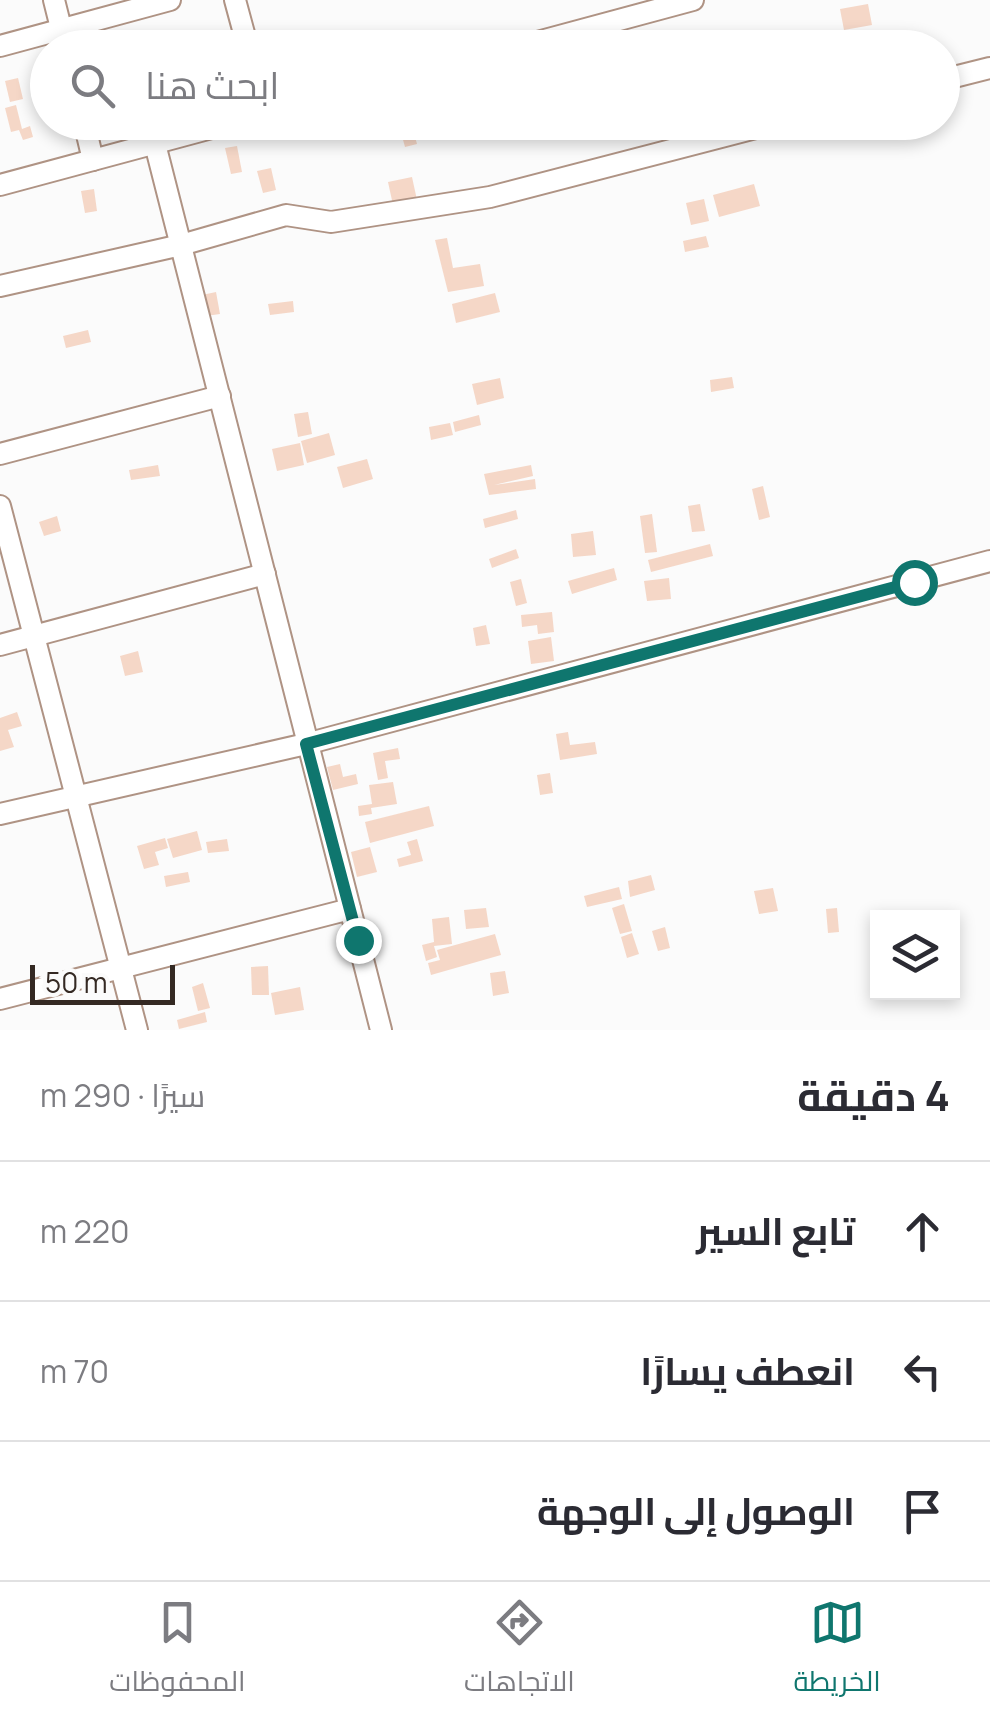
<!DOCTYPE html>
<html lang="ar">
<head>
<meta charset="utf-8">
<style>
	:root { --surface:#fff; --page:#f7f7f7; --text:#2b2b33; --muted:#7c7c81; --line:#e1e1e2; --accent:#0f766e }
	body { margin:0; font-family:Manrope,Cairo,sans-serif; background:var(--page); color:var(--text); direction:rtl }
	.controls { position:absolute; right:30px; bottom:30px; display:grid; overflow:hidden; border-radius:0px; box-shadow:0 5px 15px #0003 }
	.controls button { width:90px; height:90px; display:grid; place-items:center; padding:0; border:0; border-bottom:2px solid var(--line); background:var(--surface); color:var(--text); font:50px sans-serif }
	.scale { position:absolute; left:30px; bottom:25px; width:145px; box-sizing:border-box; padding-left:10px; border:5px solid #342923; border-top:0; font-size:28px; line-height:35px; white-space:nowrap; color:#342923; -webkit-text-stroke:8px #fbfbfb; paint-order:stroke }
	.stop { position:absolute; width:30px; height:30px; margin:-22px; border:8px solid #0f766e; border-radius:50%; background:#fff }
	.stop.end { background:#0f766e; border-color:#fff; box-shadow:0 2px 10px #0008 }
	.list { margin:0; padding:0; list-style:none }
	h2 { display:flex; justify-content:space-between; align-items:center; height:130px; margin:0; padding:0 40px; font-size:42px }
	h2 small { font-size:32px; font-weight:400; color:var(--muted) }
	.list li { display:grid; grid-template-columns:65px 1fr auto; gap:30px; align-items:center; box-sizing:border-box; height:140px; padding:0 40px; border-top:2px solid var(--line) }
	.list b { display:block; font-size:38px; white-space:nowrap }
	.list em { font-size:32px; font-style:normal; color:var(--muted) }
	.icon { flex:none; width:55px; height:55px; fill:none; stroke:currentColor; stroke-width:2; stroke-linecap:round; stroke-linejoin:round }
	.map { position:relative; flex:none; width:990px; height:1030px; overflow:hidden; direction:ltr }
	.search { position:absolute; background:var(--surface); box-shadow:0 5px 15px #0003; left:30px; right:30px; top:30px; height:110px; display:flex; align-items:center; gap:25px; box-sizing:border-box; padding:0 35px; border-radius:55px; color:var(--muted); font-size:38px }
	.sheet { height:550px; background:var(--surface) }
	nav { display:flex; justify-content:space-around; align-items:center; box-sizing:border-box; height:140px; border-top:2px solid var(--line); background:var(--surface); font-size:28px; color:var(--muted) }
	nav a { display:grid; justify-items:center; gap:5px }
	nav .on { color:var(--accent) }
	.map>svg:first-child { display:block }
	.building { fill:#f5d7c7 }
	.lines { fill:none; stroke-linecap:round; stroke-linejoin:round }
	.minor-casing { stroke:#af9384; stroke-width:24 }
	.minor { stroke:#fff; stroke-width:20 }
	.route { stroke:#0f766e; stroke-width:12 }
</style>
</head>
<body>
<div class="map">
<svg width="990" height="1030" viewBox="0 0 990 1030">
	<rect width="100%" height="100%" fill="#fbfbfb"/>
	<g class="building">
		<path d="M 868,4 L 872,25 L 844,30 L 840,9 Z"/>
		<path d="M 161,33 L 164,46 L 114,48 L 114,46 Z"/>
		<path d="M 18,78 L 23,99 L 10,102 L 5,81 Z"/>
		<path d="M 16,105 L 22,129 L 30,126 L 33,137 L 23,140 L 19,130 L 11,132 L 5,108 Z"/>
		<path d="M 398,122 L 411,122 L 417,144 L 405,147 Z"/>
		<path d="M 237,146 L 242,172 L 231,174 L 225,148 Z"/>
		<path d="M 271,168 L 276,190 L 263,193 L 257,171 Z"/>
		<path d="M 412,177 L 417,200 L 393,205 L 388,182 Z"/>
		<path d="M 754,184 L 760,206 L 719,217 L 713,195 Z"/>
		<path d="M 94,189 L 97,211 L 85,213 L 81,191 Z"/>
		<path d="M 704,199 L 709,221 L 691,225 L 686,203 Z"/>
		<path d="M 706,236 L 709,247 L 685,252 L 683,241 Z"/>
		<path d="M 447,238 L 453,268 L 480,264 L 484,286 L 448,292 L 435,240 Z"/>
		<path d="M 216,292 L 220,314 L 206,316 L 202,295 Z"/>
		<path d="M 495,293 L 500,312 L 456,323 L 452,304 Z"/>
		<path d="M 293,301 L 294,312 L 270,315 L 268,304 Z"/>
		<path d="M 88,330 L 91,342 L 66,348 L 63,336 Z"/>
		<path d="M 732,377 L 734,388 L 711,392 L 710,380 Z"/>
		<path d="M 500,378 L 504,398 L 477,405 L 472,384 Z"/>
		<path d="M 308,412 L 312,434 L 298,437 L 294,414 Z"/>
		<path d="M 479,415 L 481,425 L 455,432 L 453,422 Z"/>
		<path d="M 450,423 L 453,435 L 431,440 L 429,427 Z"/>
		<path d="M 329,433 L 335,455 L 307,463 L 301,441 Z"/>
		<path d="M 300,443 L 304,465 L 277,471 L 272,449 Z"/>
		<path d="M 367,459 L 373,479 L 343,488 L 337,467 Z"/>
		<path d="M 158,465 L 160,476 L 131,480 L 129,470 Z"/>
		<path d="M 531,465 L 533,476 L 494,485 L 535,479 L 536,489 L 489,495 L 484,474 Z"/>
		<path d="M 763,486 L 770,517 L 759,520 L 752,489 Z"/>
		<path d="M 700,504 L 705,531 L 692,532 L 688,506 Z"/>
		<path d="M 516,510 L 518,519 L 485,528 L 483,519 Z"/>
		<path d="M 652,514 L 657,552 L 645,553 L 640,516 Z"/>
		<path d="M 57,516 L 61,531 L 44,536 L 39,522 Z"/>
		<path d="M 593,531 L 596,555 L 573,557 L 571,534 Z"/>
		<path d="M 710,544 L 713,556 L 651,572 L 648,560 Z"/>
		<path d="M 516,549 L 519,558 L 492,568 L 489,559 Z"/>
		<path d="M 614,568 L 617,580 L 572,594 L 568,581 Z"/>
		<path d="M 669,578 L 671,599 L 647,601 L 644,581 Z"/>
		<path d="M 521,579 L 527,603 L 516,606 L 510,582 Z"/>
		<path d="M 552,612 L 554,632 L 538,634 L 537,625 L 522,627 L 521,615 Z"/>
		<path d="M 486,625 L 490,644 L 476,646 L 473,628 Z"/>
		<path d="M 551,637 L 554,661 L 531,664 L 528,641 Z"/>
		<path d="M 138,651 L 143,672 L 125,676 L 120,656 Z"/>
		<path d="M 17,712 L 22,726 L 8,730 L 14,747 L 0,751 L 0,718 Z"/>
		<path d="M 568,732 L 570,745 L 595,742 L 597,754 L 560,760 L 556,734 Z"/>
		<path d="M 398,748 L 400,759 L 385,761 L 388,778 L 378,780 L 373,753 Z"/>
		<path d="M 340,764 L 343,777 L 356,774 L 358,784 L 333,790 L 327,767 Z"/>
		<path d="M 550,773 L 553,793 L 540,795 L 537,775 Z"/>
		<path d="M 393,782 L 397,804 L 371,808 L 372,814 L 359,816 L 358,806 L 372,804 L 369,785 Z"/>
		<path d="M 429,806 L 434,826 L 370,843 L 365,822 Z"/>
		<path d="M 197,831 L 202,850 L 173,858 L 167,839 Z"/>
		<path d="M 165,838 L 168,848 L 155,852 L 159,865 L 144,869 L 137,846 Z"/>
		<path d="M 227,839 L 229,851 L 208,853 L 206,842 Z"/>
		<path d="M 417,839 L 423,861 L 399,867 L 397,859 L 411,855 L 407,842 Z"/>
		<path d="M 370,847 L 377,872 L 357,877 L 351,852 Z"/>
		<path d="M 188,872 L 190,882 L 166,887 L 164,876 Z"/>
		<path d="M 651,875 L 655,890 L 630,897 L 628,881 Z"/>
		<path d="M 619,887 L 622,899 L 587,907 L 584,896 Z"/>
		<path d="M 773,888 L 778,911 L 759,914 L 754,891 Z"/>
		<path d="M 624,904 L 632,931 L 620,934 L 612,908 Z"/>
		<path d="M 486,908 L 489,927 L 466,929 L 464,910 Z"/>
		<path d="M 837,908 L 839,932 L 828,933 L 826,909 Z"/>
		<path d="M 449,917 L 452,944 L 434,946 L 437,957 L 426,961 L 422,945 L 434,942 L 432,919 Z"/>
		<path d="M 665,927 L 670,948 L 658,951 L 652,931 Z"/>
		<path d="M 632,933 L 639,954 L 627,958 L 621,937 Z"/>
		<path d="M 495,934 L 501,955 L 431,975 L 428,963 L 440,960 L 437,950 Z"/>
		<path d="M 268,966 L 269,995 L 252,995 L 251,967 Z"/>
		<path d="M 505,971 L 509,993 L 493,996 L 490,973 Z"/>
		<path d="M 203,983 L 210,1008 L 198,1011 L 192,987 Z"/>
		<path d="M 300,987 L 304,1010 L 275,1015 L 271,993 Z"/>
		<path d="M 205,1012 L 207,1022 L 179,1029 L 177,1020 Z"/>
	</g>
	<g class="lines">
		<defs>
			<g id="minor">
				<path d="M 54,0 L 66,48"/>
				<path d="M 235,0 L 248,48"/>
				<path d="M 0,46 L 170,0"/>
				<path d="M 515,48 L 693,0"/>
				<path d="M 942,80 L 990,68"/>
				<path d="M 84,122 L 93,160"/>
				<path d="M 155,144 L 381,1030"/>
				<path d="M 0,185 L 234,122"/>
				<path d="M 0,286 L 181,245 L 286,215 L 331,222 L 490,197 L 779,122"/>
				<path d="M 0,454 L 220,396"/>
				<path d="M 0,506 L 137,1030"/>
				<path d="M 0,645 L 265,574"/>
				<path d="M 0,814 L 306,744 L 990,561"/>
				<path d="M 0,999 L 350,909"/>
			</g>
		</defs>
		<use href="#minor" class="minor-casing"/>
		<use href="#minor" class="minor"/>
	</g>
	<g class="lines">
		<path class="route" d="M 358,940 L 306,744 L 914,582"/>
	</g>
</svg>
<div class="controls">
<button><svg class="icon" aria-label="layers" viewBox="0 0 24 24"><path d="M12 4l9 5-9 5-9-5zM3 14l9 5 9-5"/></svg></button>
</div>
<div class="scale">50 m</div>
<div class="stop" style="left:914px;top:582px"></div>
<div class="stop end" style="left:358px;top:940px"></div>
<div class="search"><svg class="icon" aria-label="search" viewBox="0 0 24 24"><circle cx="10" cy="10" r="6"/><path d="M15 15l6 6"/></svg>ابحث هنا</div>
</div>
<section class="sheet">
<h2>4 دقيقة<small>سيرًا · 290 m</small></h2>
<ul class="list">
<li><svg class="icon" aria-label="ahead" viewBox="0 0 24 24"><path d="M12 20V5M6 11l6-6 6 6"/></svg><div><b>تابع السير</b></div><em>220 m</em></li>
<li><svg class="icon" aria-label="left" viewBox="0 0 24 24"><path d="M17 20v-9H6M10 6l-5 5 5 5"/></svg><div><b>انعطف يسارًا</b></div><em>70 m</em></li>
<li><svg class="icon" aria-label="arrive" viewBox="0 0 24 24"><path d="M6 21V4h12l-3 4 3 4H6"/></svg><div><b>الوصول إلى الوجهة</b></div></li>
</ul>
</section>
<nav>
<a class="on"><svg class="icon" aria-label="map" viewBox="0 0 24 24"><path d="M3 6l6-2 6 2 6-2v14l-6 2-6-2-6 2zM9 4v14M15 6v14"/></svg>الخريطة</a>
<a><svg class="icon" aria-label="directions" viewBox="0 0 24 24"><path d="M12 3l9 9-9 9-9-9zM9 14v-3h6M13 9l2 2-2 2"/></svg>الاتجاهات</a>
<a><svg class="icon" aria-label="saved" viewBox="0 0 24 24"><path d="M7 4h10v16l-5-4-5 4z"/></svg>المحفوظات</a>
</nav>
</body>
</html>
